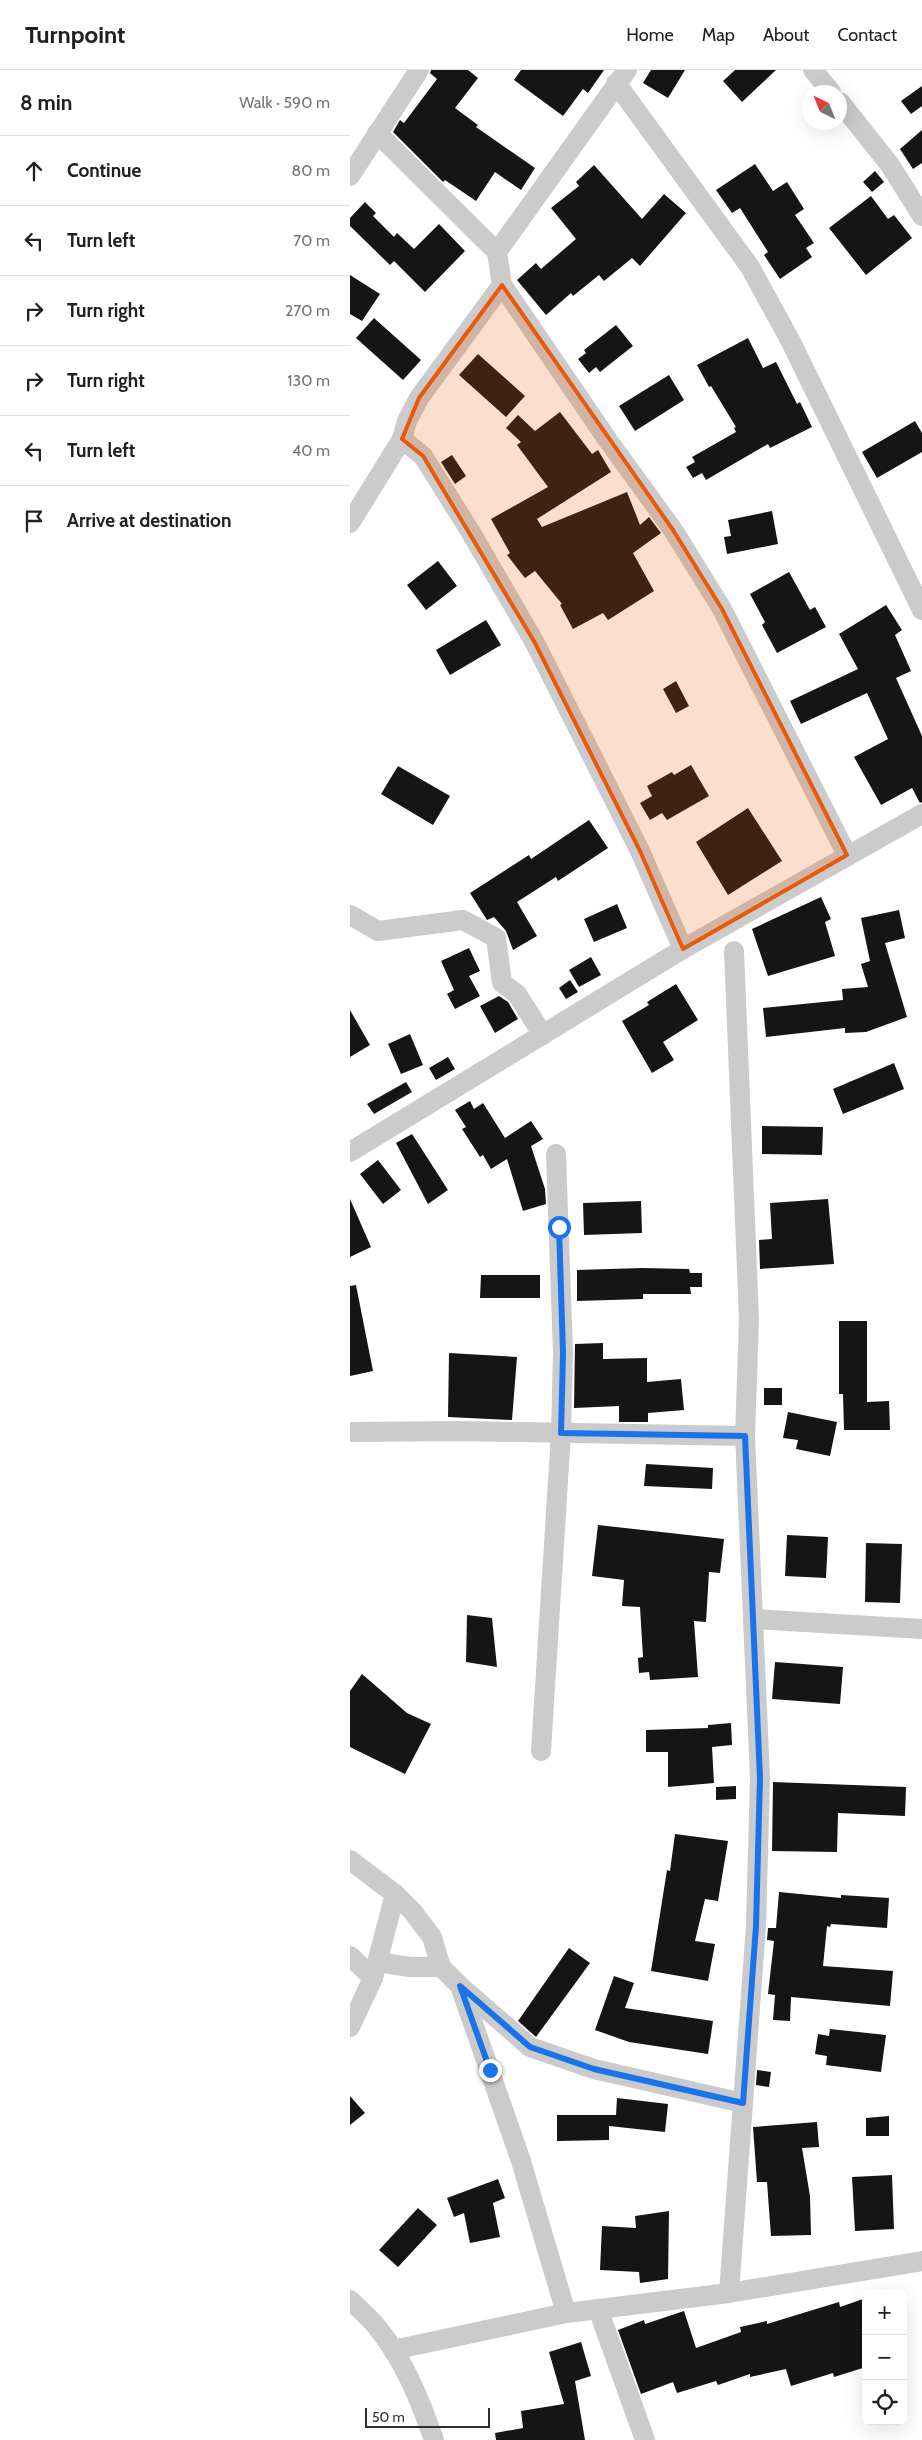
<!DOCTYPE html>
<html lang="en">
<head>
<meta charset="utf-8">
<style>
	:root { --surface:#fff; --page:#f6f6f6; --text:#202124; --muted:#757577; --line:#e0e0e0 }
	body { margin:0; font-family:Cabin,sans-serif; background:var(--page); color:var(--text) }
	.controls { position:absolute; right:15px; bottom:15px; display:grid; overflow:hidden; border-radius:8px; box-shadow:0 5px 20px #0002 }
	.controls button { width:45px; height:45px; display:grid; place-items:center; padding:0; border:0; border-bottom:1px solid var(--line); background:var(--surface); color:var(--text); font:25px sans-serif }
	.compass { position:absolute; left:452px; top:15px; width:45px; height:45px; border-radius:50%; background:var(--surface); box-shadow:0 5px 20px #0002; rotate:317deg }
	.scale { position:absolute; left:15px; bottom:12px; width:125px; box-sizing:border-box; padding-left:5px; border:2px solid #2e2e2e; border-top:0; font-size:14px; line-height:18px; white-space:nowrap; color:#2e2e2e; -webkit-text-stroke:4px #fff; paint-order:stroke }
	.stop { position:absolute; width:15px; height:15px; margin:-11px; border:4px solid #1a73e8; border-radius:50%; background:#fff }
	.stop.end { background:#1a73e8; border-color:#fff; box-shadow:0 1px 5px #0008 }
	.list { margin:0; padding:0; list-style:none }
	h2 { display:flex; justify-content:space-between; align-items:center; height:65px; margin:0; padding:0 20px; font-size:21px }
	h2 small { font-size:16px; font-weight:400; color:var(--muted) }
	.list li { display:grid; grid-template-columns:32px 1fr auto; gap:15px; align-items:center; box-sizing:border-box; height:70px; padding:0 20px; border-top:1px solid var(--line) }
	.list b { display:block; font-size:19px; white-space:nowrap }
	.list em { font-size:16px; font-style:normal; color:var(--muted) }
	.icon { flex:none; width:28px; height:28px; fill:none; stroke:currentColor; stroke-width:2; stroke-linecap:round; stroke-linejoin:round }
	.map { position:relative; flex:none; width:572px; height:2370px; overflow:hidden }
	header { display:flex; align-items:center; gap:30px; box-sizing:border-box; height:70px; padding:0 25px; background:var(--surface); border-bottom:1px solid var(--line) }
	header strong { font-size:24px }
	nav { display:flex; gap:28px; margin-inline-start:auto; font-size:18px }
	main { display:flex }
	aside { flex:1; background:var(--surface) }
	.map>svg:first-child { display:block }
	.building { fill:#151515 }
	.lines { fill:none; stroke-linecap:round; stroke-linejoin:round }
	.minor { stroke:#cbcbcb; stroke-width:20 }
	.route { stroke:#1a73e8; stroke-width:6 }
	.marked { fill:#e8590c; fill-opacity:0.2; stroke:#e8590c; stroke-width:4; stroke-linejoin:round }
</style>
</head>
<body>
<header>
<strong>Turnpoint</strong>
<nav><a>Home</a><a>Map</a><a>About</a><a>Contact</a></nav>
</header>
<main>
<aside>
<h2>8 min<small>Walk · 590 m</small></h2>
<ul class="list">
<li><svg class="icon" aria-label="ahead" viewBox="0 0 24 24"><path d="M12 20V5M6 11l6-6 6 6"/></svg><div><b>Continue</b></div><em>80 m</em></li>
<li><svg class="icon" aria-label="left" viewBox="0 0 24 24"><path d="M17 20v-9H6M10 6l-5 5 5 5"/></svg><div><b>Turn left</b></div><em>70 m</em></li>
<li><svg class="icon" aria-label="right" viewBox="0 0 24 24"><path d="M7 20v-9h11M14 6l5 5-5 5"/></svg><div><b>Turn right</b></div><em>270 m</em></li>
<li><svg class="icon" aria-label="right" viewBox="0 0 24 24"><path d="M7 20v-9h11M14 6l5 5-5 5"/></svg><div><b>Turn right</b></div><em>130 m</em></li>
<li><svg class="icon" aria-label="left" viewBox="0 0 24 24"><path d="M17 20v-9H6M10 6l-5 5 5 5"/></svg><div><b>Turn left</b></div><em>40 m</em></li>
<li><svg class="icon" aria-label="arrive" viewBox="0 0 24 24"><path d="M6 21V4h12l-3 4 3 4H6"/></svg><div><b>Arrive at destination</b></div></li>
</ul>
</aside>
<div class="map">
<svg width="572" height="2370" viewBox="0 0 572 2370">
	<rect width="100%" height="100%" fill="#fff"/>
	<g class="building">
		<path d="M 81,0 L 118,0 L 128,8 L 105,38 L 128,55 L 126,57 L 185,98 L 171,120 L 145,102 L 126,131 L 95,110 L 93,112 L 43,62 L 50,50 L 54,53 L 87,9 L 80,3 Z"/>
		<path d="M 171,0 L 254,0 L 238,23 L 233,19 L 213,46 L 164,10 Z"/>
		<path d="M 301,0 L 335,0 L 318,28 L 293,13 Z"/>
		<path d="M 385,0 L 426,0 L 392,32 L 373,11 Z"/>
		<path d="M 572,16 L 572,36 L 561,44 L 551,31 Z"/>
		<path d="M 572,60 L 572,93 L 563,99 L 550,79 Z"/>
		<path d="M 405,94 L 423,121 L 437,112 L 454,139 L 445,145 L 464,173 L 456,178 L 462,187 L 430,209 L 414,185 L 418,182 L 390,138 L 382,143 L 366,120 Z"/>
		<path d="M 244,95 L 292,149 L 314,124 L 336,143 L 290,196 L 282,188 L 254,211 L 249,205 L 223,226 L 221,223 L 196,245 L 167,210 L 186,193 L 191,199 L 226,169 L 201,138 L 229,116 L 226,112 Z"/>
		<path d="M 525,101 L 534,112 L 522,122 L 513,112 Z"/>
		<path d="M 521,126 L 538,149 L 544,145 L 562,168 L 516,205 L 479,158 Z"/>
		<path d="M 15,132 L 26,143 L 23,146 L 44,167 L 47,163 L 64,179 L 89,154 L 115,181 L 75,222 L 44,191 L 40,195 L 0,156 L 0,148 Z"/>
		<path d="M 0,205 L 30,224 L 12,251 L 0,244 Z"/>
		<path d="M 24,248 L 71,290 L 53,310 L 6,268 Z"/>
		<path d="M 266,255 L 283,276 L 250,302 L 246,297 L 239,303 L 228,289 L 236,283 L 234,280 Z"/>
		<path d="M 398,268 L 413,298 L 426,292 L 447,334 L 450,332 L 462,357 L 420,378 L 418,374 L 356,410 L 352,403 L 343,408 L 336,397 L 345,392 L 342,387 L 386,362 L 384,358 L 386,357 L 361,316 L 359,317 L 347,295 Z"/>
		<path d="M 128,284 L 175,326 L 156,347 L 109,305 Z"/>
		<path d="M 319,305 L 334,330 L 285,361 L 269,336 Z"/>
		<path d="M 210,342 L 242,384 L 248,380 L 261,402 L 187,449 L 192,457 L 277,422 L 290,455 L 299,447 L 311,463 L 283,483 L 304,521 L 258,550 L 253,543 L 223,559 L 210,535 L 212,534 L 185,501 L 175,508 L 157,485 L 160,483 L 141,449 L 198,417 L 167,375 L 171,372 L 156,358 L 168,345 L 185,361 Z"/>
		<path d="M 565,351 L 572,363 L 572,382 L 527,408 L 512,382 Z"/>
		<path d="M 102,385 L 116,406 L 105,414 L 91,392 Z"/>
		<path d="M 422,441 L 428,474 L 377,484 L 374,467 L 381,466 L 378,450 Z"/>
		<path d="M 88,491 L 107,516 L 76,540 L 57,515 Z"/>
		<path d="M 439,502 L 460,540 L 465,537 L 476,557 L 427,583 L 412,555 L 415,552 L 400,524 Z"/>
		<path d="M 536,535 L 552,560 L 545,565 L 561,601 L 546,608 L 572,666 L 572,732 L 570,733 L 562,718 L 531,735 L 504,687 L 538,669 L 517,623 L 451,654 L 440,631 L 508,599 L 489,564 Z"/>
		<path d="M 136,550 L 151,575 L 100,605 L 86,580 Z"/>
		<path d="M 326,611 L 339,636 L 326,643 L 313,619 Z"/>
		<path d="M 341,695 L 359,726 L 317,750 L 312,743 L 300,750 L 290,733 L 302,726 L 297,716 L 322,702 L 324,705 Z"/>
		<path d="M 48,696 L 100,726 L 83,755 L 31,724 Z"/>
		<path d="M 398,738 L 432,791 L 378,825 L 346,772 Z"/>
		<path d="M 239,750 L 258,778 L 208,811 L 206,807 L 167,832 L 187,866 L 163,880 L 156,861 L 144,847 L 137,850 L 120,823 L 179,785 L 181,789 Z"/>
		<path d="M 471,827 L 481,849 L 475,852 L 485,886 L 418,906 L 402,859 Z"/>
		<path d="M 267,834 L 277,858 L 244,872 L 234,849 Z"/>
		<path d="M 549,840 L 555,868 L 535,873 L 557,947 L 516,962 L 495,963 L 495,958 L 416,967 L 413,938 L 493,930 L 492,919 L 518,917 L 511,894 L 520,891 L 511,848 Z"/>
		<path d="M 119,878 L 130,901 L 119,906 L 130,926 L 105,939 L 97,924 L 104,920 L 91,891 Z"/>
		<path d="M 241,887 L 251,905 L 229,917 L 219,900 Z"/>
		<path d="M 220,910 L 228,922 L 216,929 L 209,918 Z"/>
		<path d="M 326,914 L 348,950 L 313,972 L 324,990 L 302,1003 L 272,951 L 299,935 L 297,932 Z"/>
		<path d="M 149,926 L 158,932 L 168,949 L 145,963 L 130,936 Z"/>
		<path d="M 0,940 L 20,975 L 0,987 Z"/>
		<path d="M 60,964 L 73,995 L 51,1004 L 38,974 Z"/>
		<path d="M 98,987 L 105,999 L 86,1010 L 79,998 Z"/>
		<path d="M 544,993 L 554,1019 L 493,1044 L 483,1019 Z"/>
		<path d="M 56,1012 L 62,1022 L 24,1044 L 17,1034 Z"/>
		<path d="M 120,1031 L 124,1039 L 133,1033 L 155,1068 L 181,1051 L 193,1069 L 181,1076 L 195,1119 L 196,1134 L 173,1141 L 157,1089 L 141,1099 L 133,1085 L 130,1087 L 112,1059 L 116,1057 L 105,1040 Z"/>
		<path d="M 412,1056 L 473,1057 L 472,1085 L 412,1084 Z"/>
		<path d="M 62,1064 L 98,1120 L 78,1134 L 46,1073 Z"/>
		<path d="M 28,1090 L 51,1120 L 33,1134 L 10,1104 Z"/>
		<path d="M 0,1129 L 21,1177 L 0,1187 Z"/>
		<path d="M 478,1129 L 484,1194 L 410,1199 L 409,1170 L 422,1169 L 420,1133 Z"/>
		<path d="M 291,1131 L 292,1163 L 234,1165 L 233,1133 Z"/>
		<path d="M 292,1198 L 339,1199 L 340,1203 L 352,1203 L 352,1217 L 340,1217 L 341,1224 L 293,1224 L 293,1229 L 227,1231 L 227,1200 Z"/>
		<path d="M 131,1205 L 190,1205 L 190,1228 L 130,1228 Z"/>
		<path d="M 6,1215 L 23,1301 L 0,1306 L 0,1216 Z"/>
		<path d="M 489,1251 L 517,1251 L 517,1332 L 539,1331 L 540,1360 L 494,1360 L 493,1324 L 489,1324 Z"/>
		<path d="M 253,1273 L 253,1289 L 297,1288 L 297,1312 L 331,1309 L 334,1340 L 298,1343 L 298,1352 L 269,1352 L 269,1336 L 224,1338 L 225,1274 Z"/>
		<path d="M 99,1283 L 167,1287 L 162,1350 L 98,1347 Z"/>
		<rect x="414" y="1318" width="18" height="17"/>
		<path d="M 438,1342 L 487,1352 L 480,1386 L 446,1379 L 448,1370 L 433,1368 Z"/>
		<path d="M 296,1394 L 363,1398 L 362,1419 L 294,1416 Z"/>
		<path d="M 248,1455 L 374,1469 L 370,1503 L 359,1502 L 356,1552 L 344,1551 L 348,1607 L 300,1610 L 299,1602 L 289,1603 L 288,1588 L 293,1587 L 290,1537 L 272,1536 L 274,1510 L 242,1506 Z"/>
		<path d="M 437,1465 L 478,1467 L 476,1508 L 435,1506 Z"/>
		<path d="M 516,1473 L 552,1474 L 550,1533 L 515,1532 Z"/>
		<path d="M 117,1545 L 142,1548 L 147,1597 L 116,1592 Z"/>
		<path d="M 425,1592 L 493,1597 L 490,1634 L 422,1629 Z"/>
		<path d="M 12,1604 L 57,1643 L 81,1654 L 55,1704 L 0,1677 L 0,1621 Z"/>
		<path d="M 381,1653 L 382,1675 L 362,1677 L 364,1713 L 318,1717 L 318,1682 L 296,1682 L 296,1660 L 358,1658 L 358,1655 Z"/>
		<path d="M 423,1712 L 556,1717 L 555,1746 L 488,1743 L 487,1782 L 422,1781 Z"/>
		<path d="M 386,1716 L 386,1729 L 366,1730 L 366,1717 Z"/>
		<path d="M 325,1764 L 378,1771 L 368,1831 L 355,1829 L 345,1871 L 365,1874 L 358,1911 L 301,1901 L 317,1800 L 320,1801 Z"/>
		<path d="M 429,1822 L 491,1828 L 491,1825 L 539,1828 L 537,1858 L 481,1854 L 480,1857 L 477,1856 L 473,1896 L 543,1901 L 540,1936 L 441,1927 L 440,1951 L 423,1950 L 425,1925 L 418,1924 L 424,1871 L 417,1870 L 418,1858 L 426,1858 Z"/>
		<path d="M 219,1878 L 240,1893 L 186,1967 L 168,1951 Z"/>
		<path d="M 264,1906 L 284,1913 L 275,1938 L 363,1951 L 358,1984 L 279,1972 L 245,1960 Z"/>
		<path d="M 480,1959 L 536,1965 L 531,2002 L 476,1995 L 477,1986 L 465,1984 L 468,1964 L 479,1966 Z"/>
		<path d="M 407,2000 L 421,2002 L 419,2017 L 406,2015 Z"/>
		<path d="M 0,2026 L 15,2043 L 0,2055 Z"/>
		<path d="M 267,2028 L 318,2034 L 315,2062 L 259,2056 L 259,2070 L 207,2071 L 207,2045 L 266,2045 Z"/>
		<path d="M 539,2046 L 539,2066 L 516,2066 L 516,2048 Z"/>
		<path d="M 467,2052 L 469,2077 L 452,2078 L 460,2126 L 461,2165 L 421,2166 L 417,2112 L 407,2112 L 403,2057 Z"/>
		<path d="M 542,2105 L 544,2159 L 505,2161 L 502,2107 Z"/>
		<path d="M 148,2109 L 155,2128 L 143,2133 L 150,2167 L 120,2173 L 114,2143 L 104,2147 L 97,2128 Z"/>
		<path d="M 68,2138 L 87,2155 L 48,2197 L 29,2180 Z"/>
		<path d="M 319,2141 L 318,2209 L 290,2213 L 289,2202 L 250,2200 L 252,2156 L 286,2158 L 285,2146 Z"/>
		<path d="M 516,2228 L 516,2297 L 484,2307 L 483,2303 L 441,2316 L 436,2299 L 400,2307 L 400,2304 L 368,2315 L 366,2311 L 327,2323 L 323,2312 L 291,2324 L 268,2260 L 294,2250 L 295,2254 L 334,2241 L 346,2278 L 391,2262 L 390,2257 L 417,2251 L 417,2254 L 489,2232 L 490,2237 Z"/>
		<path d="M 231,2272 L 241,2306 L 225,2311 L 235,2370 L 146,2370 L 145,2363 L 173,2358 L 171,2341 L 214,2334 L 199,2282 Z"/>
	</g>
	<g class="lines">
		<g class="minor">
			<path d="M 463,0 L 481,22"/>
			<path d="M 266,13 L 400,197 L 441,272 L 572,540"/>
			<path d="M 490,32 L 540,95 L 572,146"/>
			<path d="M 27,63 L 147,182"/>
			<path d="M 0,106 L 69,0"/>
			<path d="M 152,215 L 257,369 L 323,460 L 372,539 L 497,785"/>
			<path d="M 52,369 L 73,386 L 120,461 L 185,573 L 290,781 L 333,879"/>
			<path d="M 0,453 L 52,369 L 57,351 L 69,328 L 152,215 L 147,182 L 277,0"/>
			<path d="M 0,845 L 28,861 L 113,850 L 146,868 L 152,913 L 167,924 L 193,965"/>
			<path d="M 0,1082 L 333,879 L 572,744"/>
			<path d="M 0,1362 L 110,1361 L 395,1366"/>
			<path d="M 404,1549 L 572,1559"/>
			<path d="M 191,1681 L 211,1363 L 213,1283 L 206,1084"/>
			<path d="M 0,1790 L 45,1824 L 63,1842 L 82,1867 L 91,1897 L 110,1916 L 171,2091 L 216,2243"/>
			<path d="M 0,1886 L 23,1908"/>
			<path d="M 27,1892 L 60,1897 L 91,1897"/>
			<path d="M 111,1917 L 180,1977 L 244,1999 L 393,2033"/>
			<path d="M 0,1957 L 23,1908 L 45,1824"/>
			<path d="M 379,2223 L 406,1856 L 410,1708 L 395,1366 L 399,1249 L 384,881"/>
			<path d="M 0,2230 C 9,2239 19,2247 27,2257 C 54,2290 70,2330 84,2370"/>
			<path d="M 248,2239 L 295,2370"/>
			<path d="M 43,2280 L 216,2243 L 379,2223 L 572,2191"/>
		</g>
	</g>
	<g class="lines">
		<path class="route" d="M 140,2000 L 110,1916 L 180,1977 L 244,1999 L 393,2033 L 406,1856 L 410,1708 L 395,1366 L 211,1363 L 213,1283 L 209,1157"/>
	</g>
	<path class="marked" d="M 152,215 L 323,460 L 372,539 L 497,785 L 333,879 L 290,781 L 185,573 L 73,386 L 52,369 L 69,328 Z"/>
</svg>
<div class="controls">
<button>+</button>
<button>−</button>
<button><svg class="icon" aria-label="locate" viewBox="0 0 24 24"><circle cx="12" cy="12" r="6"/><path d="M12 2v4M12 18v4M2 12h4M18 12h4"/></svg></button>
</div>
<svg class="compass" viewBox="-18 -18 36 36"><path d="M0-13l5 13h-10z" fill="#e53935"/><path d="M0 13l5-13h-10z" fill="#757577"/></svg>
<div class="scale">50 m</div>
<div class="stop" style="left:209px;top:1157px"></div>
<div class="stop end" style="left:140px;top:2000px"></div>
</div>
</main>
</body>
</html>
